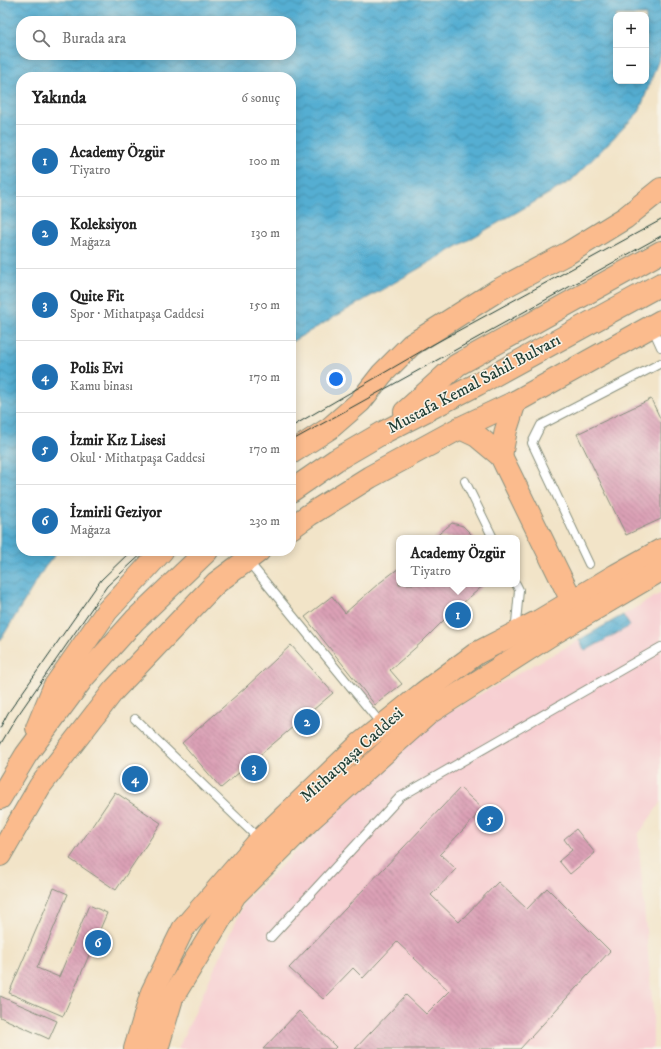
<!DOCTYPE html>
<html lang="tr">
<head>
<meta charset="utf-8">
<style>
	:root { --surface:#fff; --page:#f2f2f2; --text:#222; --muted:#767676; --line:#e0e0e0; --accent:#1f6fb2 }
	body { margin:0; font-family:"IM FELL DW Pica",serif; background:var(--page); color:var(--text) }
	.controls { position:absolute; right:12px; top:12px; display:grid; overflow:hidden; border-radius:8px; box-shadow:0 2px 10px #0003 }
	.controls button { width:36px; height:36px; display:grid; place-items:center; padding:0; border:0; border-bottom:1px solid var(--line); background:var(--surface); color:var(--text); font:20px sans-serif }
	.you { position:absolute; left:336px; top:379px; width:14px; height:14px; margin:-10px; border:3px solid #fff; border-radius:50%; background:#1a73e8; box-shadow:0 0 0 6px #1a73e833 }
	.badge { display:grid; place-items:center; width:26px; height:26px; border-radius:50%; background:var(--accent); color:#fff; font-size:13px; font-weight:700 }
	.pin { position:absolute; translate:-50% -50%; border:2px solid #fff; box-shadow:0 1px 4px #0006 }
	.popup { position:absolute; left:396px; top:535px; width:124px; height:52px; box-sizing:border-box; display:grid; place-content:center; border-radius:8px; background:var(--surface); filter:drop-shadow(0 1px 3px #0005); font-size:13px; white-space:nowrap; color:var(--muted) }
	.popup b { font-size:15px; color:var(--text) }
	.popup::after { content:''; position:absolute; left:50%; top:100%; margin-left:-8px; border:8px solid transparent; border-top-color:var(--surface) }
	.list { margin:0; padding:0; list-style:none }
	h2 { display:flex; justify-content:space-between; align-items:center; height:52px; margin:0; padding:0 16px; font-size:17px }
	h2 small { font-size:13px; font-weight:400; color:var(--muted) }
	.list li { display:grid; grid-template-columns:26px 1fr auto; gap:12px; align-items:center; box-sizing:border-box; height:72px; padding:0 16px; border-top:1px solid var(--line) }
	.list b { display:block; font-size:15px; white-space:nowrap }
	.list p { margin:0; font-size:13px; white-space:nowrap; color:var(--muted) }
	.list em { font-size:13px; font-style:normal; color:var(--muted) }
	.icon { flex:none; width:22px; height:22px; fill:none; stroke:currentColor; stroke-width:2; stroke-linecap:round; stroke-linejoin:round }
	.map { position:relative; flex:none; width:661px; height:1049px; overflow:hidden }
	.search { position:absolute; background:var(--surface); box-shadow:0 2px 10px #0003; left:16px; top:16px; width:280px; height:44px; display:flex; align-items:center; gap:10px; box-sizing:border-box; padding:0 14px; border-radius:16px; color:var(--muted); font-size:15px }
	.panel { position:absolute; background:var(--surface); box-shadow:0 2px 10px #0003; left:16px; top:72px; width:280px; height:484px; border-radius:16px }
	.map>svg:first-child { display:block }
	.built { fill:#f7cfd2 }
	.water { fill:url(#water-waves); stroke:#3a7683; fill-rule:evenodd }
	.building { fill:url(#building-back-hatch) }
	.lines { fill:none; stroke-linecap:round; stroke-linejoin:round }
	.lane-casing { stroke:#88907e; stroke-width:10 }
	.primary-casing { stroke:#88907e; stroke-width:24 }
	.lane { stroke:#fff; stroke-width:8 }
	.primary { stroke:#fbbb8d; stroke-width:22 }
	.tram { stroke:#1f3d34; stroke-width:1 }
	.labels { text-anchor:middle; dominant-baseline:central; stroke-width:3; stroke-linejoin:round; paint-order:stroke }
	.street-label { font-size:17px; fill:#1f3d34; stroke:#f7f3e8 }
</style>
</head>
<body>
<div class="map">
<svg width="661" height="1049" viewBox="0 0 661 1049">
	<defs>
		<pattern id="water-waves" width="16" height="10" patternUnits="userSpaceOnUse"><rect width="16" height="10" fill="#54aed2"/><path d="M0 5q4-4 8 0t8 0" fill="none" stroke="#458fab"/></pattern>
		<pattern id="building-back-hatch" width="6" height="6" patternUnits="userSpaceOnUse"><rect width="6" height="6" fill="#dba0b6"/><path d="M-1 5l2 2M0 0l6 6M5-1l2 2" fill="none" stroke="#b18495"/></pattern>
	</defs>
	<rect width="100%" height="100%" fill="#f7f3e8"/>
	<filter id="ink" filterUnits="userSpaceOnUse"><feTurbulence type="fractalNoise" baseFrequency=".025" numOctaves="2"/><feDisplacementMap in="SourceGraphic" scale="8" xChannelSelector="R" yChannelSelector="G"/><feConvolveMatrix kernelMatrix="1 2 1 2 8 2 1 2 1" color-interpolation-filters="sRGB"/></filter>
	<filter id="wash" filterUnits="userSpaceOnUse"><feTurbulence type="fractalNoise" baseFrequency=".012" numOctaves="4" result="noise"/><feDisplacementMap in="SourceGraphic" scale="16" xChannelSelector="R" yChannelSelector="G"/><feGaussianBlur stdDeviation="0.9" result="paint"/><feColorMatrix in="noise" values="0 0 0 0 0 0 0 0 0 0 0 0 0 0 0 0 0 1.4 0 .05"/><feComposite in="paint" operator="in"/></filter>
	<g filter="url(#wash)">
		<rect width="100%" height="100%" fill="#f2e4c8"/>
		<path class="built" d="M 661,593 L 661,802 L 638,835 L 653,1013 L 653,1049 L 178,1049 L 245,901 L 431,721 L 579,640 L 585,651 L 629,626 L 623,615 Z"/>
		<g class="water">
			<path d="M 0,0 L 661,0 L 661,54 L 639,112 L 571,181 L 291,342 L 291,77 L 21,77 L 21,551 L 58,551 L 45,567 L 0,641 ZM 616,15 L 646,15 L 646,81 L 616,81 ZM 21,21 L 291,21 L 291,55 L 21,55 Z"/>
			<path d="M 623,615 L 630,626 L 585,651 L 579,640 Z"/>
		</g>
		<g id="blocks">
			<g class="building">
				<path d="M 651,399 L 661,420 L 661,519 L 626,535 L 577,434 Z"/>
				<path d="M 452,523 L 463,526 L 475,538 L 434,538 Z"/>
				<path d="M 399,568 L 399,584 L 485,584 L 449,615 L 422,642 L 390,670 L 402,684 L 375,705 L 305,617 L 332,596 L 345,613 L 378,584 Z"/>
				<path d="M 291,645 L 333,693 L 221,788 L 182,743 L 246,687 Z"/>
				<path d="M 460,788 L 483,809 L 440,854 L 456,869 L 431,895 L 459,922 L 498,882 L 527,909 L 547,888 L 610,951 L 520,1049 L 355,1049 L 406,995 L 426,1014 L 449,991 L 397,942 L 363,978 L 353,968 L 323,999 L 289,968 Z"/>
				<path d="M 115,792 L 161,823 L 116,890 L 70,859 Z"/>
				<path d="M 576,829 L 595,853 L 570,874 L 559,861 L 572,850 L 564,839 Z"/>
				<path d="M 54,888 L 68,894 L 37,968 L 59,977 L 89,905 L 107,913 L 63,1016 L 9,993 Z"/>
				<path d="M 0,996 L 57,1021 L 49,1039 L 0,1017 Z"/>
				<path d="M 299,1011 L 336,1047 L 334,1049 L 263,1049 Z"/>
			</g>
		</g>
	</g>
	<g filter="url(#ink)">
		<use href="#blocks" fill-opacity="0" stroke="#88907e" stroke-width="1"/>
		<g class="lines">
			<defs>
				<g id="lane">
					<path d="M 652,327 L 661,347"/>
					<path d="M 465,481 L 493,538"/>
					<path d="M 248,561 L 382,725"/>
					<path d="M 589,564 L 532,443 L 541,425 L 661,363"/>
					<path d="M 513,631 L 516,623 L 519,590 L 516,584"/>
					<path d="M 135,719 L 259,839"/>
					<path d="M 271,937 L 400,797 L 661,647"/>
				</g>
				<g id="primary">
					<path d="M 405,412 L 457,365 L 661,252"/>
					<path d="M 460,428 L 477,436 L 501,456 L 572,601 L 578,613"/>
					<path d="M 291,453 L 330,428 L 360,402 L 382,374 L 411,345 L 498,290 L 568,253 L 625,218 L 661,189"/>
					<path d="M 501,456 L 506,430 L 515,402"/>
					<path d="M 291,491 L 336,460 L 384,432 L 478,384 L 661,284"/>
					<path d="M 291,528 L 309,515 L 370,477 L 460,428 L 515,402 L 661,321"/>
					<path d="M 37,728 L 54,687 L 107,611 L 162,551"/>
					<path d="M 0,798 L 26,755 L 83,678 L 135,620 L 207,551"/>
					<path d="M 0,855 L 40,786 L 114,690 L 216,583 L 259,551"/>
					<path d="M 135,1049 L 152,992 L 183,929 L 260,840 L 361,743 L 423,693 L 477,653 L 539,621 L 616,575 L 661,550"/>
					<path d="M 157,1049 L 172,998 L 235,895 L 312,818 L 429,713 L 549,636 L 661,570"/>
				</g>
			</defs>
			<use href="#lane" class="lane-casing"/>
			<use href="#primary" class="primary-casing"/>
			<use href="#lane" class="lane"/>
			<use href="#primary" class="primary"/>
			<g class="tram">
				<path d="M 291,427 L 432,345 L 661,220"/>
				<path d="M 291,441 L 661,236"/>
				<path d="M 0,728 L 8,713 L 101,580 L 131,551"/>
				<path d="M 0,745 L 16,718 L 107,586 L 145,551"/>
			</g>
		</g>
	</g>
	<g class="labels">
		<g class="street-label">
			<text transform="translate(474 384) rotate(-28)">Mustafa Kemal Sahil Bulvarı</text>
			<text transform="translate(352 755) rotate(-42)">Mithatpaşa Caddesi</text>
		</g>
	</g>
</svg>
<div class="controls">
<button>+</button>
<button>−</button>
</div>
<div class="you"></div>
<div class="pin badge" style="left:458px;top:615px">1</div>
<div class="popup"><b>Academy Özgür</b>Tiyatro</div>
<div class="pin badge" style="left:307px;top:722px">2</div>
<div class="pin badge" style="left:254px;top:768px">3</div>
<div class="pin badge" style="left:135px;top:779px">4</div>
<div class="pin badge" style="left:490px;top:819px">5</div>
<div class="pin badge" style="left:98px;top:943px">6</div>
<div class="search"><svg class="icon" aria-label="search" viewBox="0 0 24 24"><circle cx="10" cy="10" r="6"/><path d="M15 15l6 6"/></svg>Burada ara</div>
<section class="panel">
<h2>Yakında<small>6 sonuç</small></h2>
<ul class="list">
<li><span class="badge">1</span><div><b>Academy Özgür</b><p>Tiyatro</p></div><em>100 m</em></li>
<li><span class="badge">2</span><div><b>Koleksiyon</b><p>Mağaza</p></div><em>130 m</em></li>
<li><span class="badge">3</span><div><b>Quite Fit</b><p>Spor · Mithatpaşa Caddesi</p></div><em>150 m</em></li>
<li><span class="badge">4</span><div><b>Polis Evi</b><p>Kamu binası</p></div><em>170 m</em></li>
<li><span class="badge">5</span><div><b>İzmir Kız Lisesi</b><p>Okul · Mithatpaşa Caddesi</p></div><em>170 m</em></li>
<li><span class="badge">6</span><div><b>İzmirli Geziyor</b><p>Mağaza</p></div><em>230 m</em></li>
</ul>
</section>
</div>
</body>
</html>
